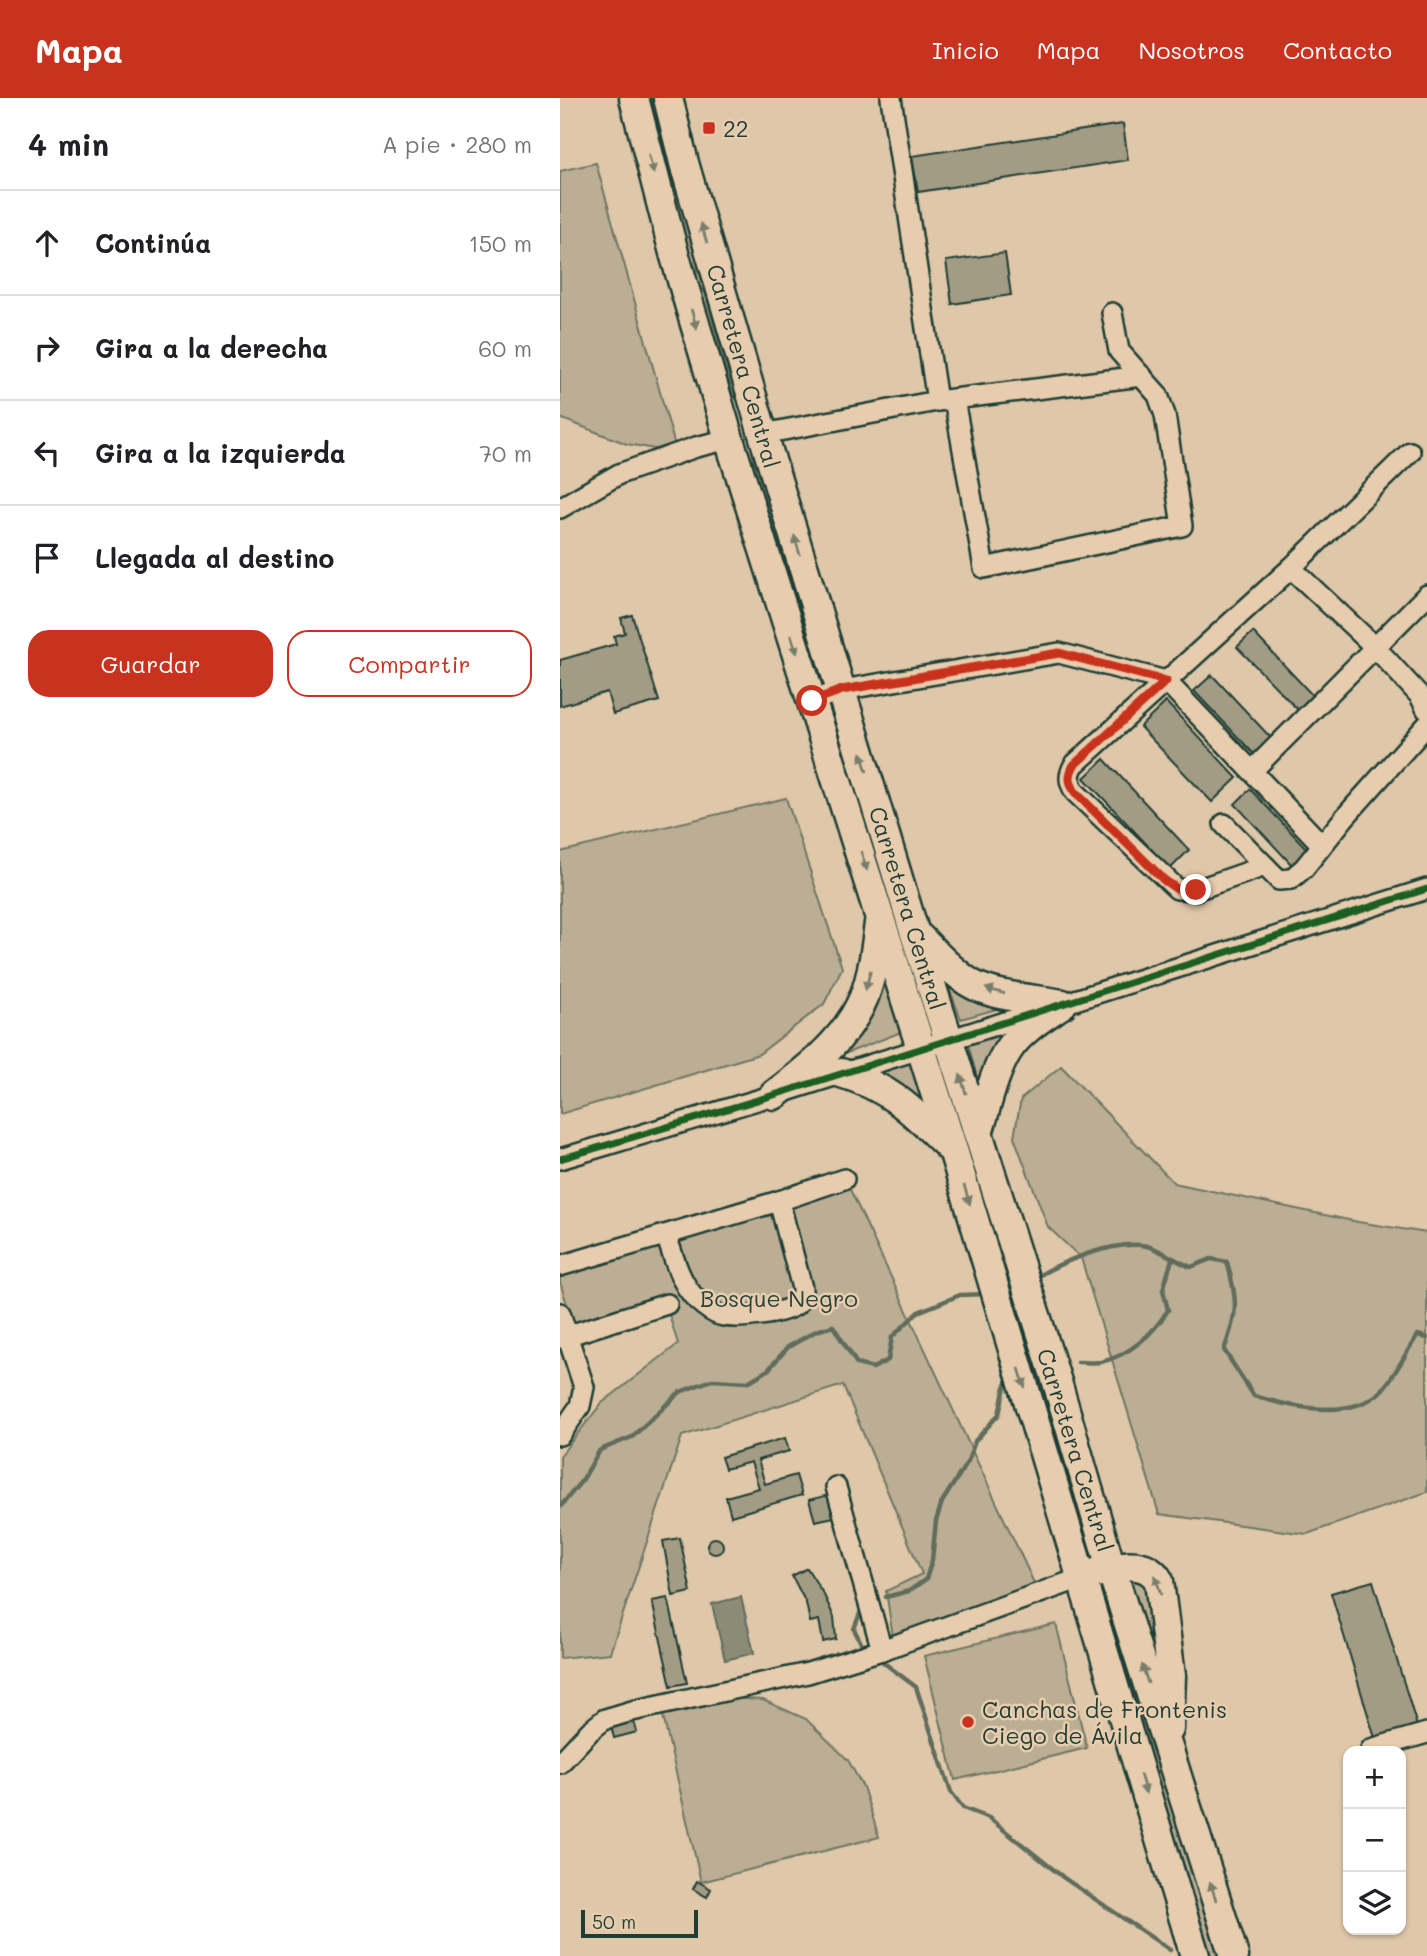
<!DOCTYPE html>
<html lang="es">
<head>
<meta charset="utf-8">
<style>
	:root { --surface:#fff; --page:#f6f6f6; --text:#202124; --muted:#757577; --line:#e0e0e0; --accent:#c8321e }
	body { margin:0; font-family:Mali,sans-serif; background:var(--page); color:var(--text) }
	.controls { position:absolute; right:21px; bottom:21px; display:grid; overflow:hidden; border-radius:14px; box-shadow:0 2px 5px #0004 }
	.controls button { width:63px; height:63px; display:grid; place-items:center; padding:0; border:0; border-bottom:2px solid var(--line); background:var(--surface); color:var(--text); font:35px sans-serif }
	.scale { position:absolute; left:21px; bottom:18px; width:117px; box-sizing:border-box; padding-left:7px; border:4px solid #1f3d34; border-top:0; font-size:19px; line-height:24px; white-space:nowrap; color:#1f3d34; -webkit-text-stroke:5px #e7cdae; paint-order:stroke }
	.stop { position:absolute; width:21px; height:21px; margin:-16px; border:5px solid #c8321e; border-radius:50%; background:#fff }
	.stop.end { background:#c8321e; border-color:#fff; box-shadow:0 2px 7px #0008 }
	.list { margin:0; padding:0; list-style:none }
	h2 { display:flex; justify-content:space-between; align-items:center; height:91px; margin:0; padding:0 28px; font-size:30px }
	h2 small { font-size:23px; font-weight:400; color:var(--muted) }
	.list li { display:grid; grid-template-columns:46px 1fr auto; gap:21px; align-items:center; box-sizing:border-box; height:105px; padding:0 28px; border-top:2px solid var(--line) }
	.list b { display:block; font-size:26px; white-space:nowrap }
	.list em { font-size:23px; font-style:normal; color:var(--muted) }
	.actions { display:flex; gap:14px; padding:21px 28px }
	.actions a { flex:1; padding:16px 0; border:2px solid var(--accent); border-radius:21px; text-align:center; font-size:24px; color:var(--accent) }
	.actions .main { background:var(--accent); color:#fff }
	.icon { flex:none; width:38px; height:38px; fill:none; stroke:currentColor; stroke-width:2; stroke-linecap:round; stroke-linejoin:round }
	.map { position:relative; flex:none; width:867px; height:1858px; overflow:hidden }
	header { display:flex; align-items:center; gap:42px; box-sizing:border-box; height:98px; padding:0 35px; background:var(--accent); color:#fff }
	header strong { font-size:33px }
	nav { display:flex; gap:38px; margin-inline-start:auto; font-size:24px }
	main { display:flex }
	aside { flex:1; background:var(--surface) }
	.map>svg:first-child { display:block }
	.green { fill:#bcae94; stroke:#6e7664; stroke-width:2 }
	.water { fill:#8b8b76; stroke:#606c5c; stroke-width:2 }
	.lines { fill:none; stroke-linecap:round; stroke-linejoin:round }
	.stream { stroke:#606c5c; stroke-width:4.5 }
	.building { fill:#a39c85; stroke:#1f3d34; stroke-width:2 }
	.minor-casing { stroke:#1f3d34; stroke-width:24 }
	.highway-casing { stroke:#1f3d34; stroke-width:33 }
	.minor { stroke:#e7cdae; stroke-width:19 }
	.highway { stroke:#e7cdae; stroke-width:28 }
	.cycleway-casing { stroke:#e7cdae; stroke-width:11 }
	.cycleway { stroke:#1b5e20; stroke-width:7 }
	.oneway { fill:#797e6b }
	.route { stroke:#c8321e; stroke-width:9 }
	.poi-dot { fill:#c8321e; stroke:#e7cdae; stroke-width:2.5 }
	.labels { text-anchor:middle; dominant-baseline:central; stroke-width:5; stroke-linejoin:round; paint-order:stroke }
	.poi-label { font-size:23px; fill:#1f3d34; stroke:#e7cdae; text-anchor:start }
	.street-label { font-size:23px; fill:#1f3d34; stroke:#e7cdae }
	.park-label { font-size:23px; fill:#274339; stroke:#e7cdae }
</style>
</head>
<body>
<header>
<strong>Mapa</strong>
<nav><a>Inicio</a><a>Mapa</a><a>Nosotros</a><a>Contacto</a></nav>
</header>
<main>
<aside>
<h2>4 min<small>A pie · 280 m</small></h2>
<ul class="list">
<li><svg class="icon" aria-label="ahead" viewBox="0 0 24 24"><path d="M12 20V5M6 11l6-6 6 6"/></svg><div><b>Continúa</b></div><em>150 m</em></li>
<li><svg class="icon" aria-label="right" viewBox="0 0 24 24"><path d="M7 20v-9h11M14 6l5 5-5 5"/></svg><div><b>Gira a la derecha</b></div><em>60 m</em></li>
<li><svg class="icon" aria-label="left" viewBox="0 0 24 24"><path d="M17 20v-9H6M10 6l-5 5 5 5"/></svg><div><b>Gira a la izquierda</b></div><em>70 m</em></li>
<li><svg class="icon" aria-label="arrive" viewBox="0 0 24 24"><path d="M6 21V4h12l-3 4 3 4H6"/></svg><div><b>Llegada al destino</b></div></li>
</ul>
<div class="actions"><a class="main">Guardar</a><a>Compartir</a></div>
</aside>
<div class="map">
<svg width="867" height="1858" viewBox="0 0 867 1858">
	<rect width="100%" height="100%" fill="#dfc7a9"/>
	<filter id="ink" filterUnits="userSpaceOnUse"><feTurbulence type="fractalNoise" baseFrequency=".0143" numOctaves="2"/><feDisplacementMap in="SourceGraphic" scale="14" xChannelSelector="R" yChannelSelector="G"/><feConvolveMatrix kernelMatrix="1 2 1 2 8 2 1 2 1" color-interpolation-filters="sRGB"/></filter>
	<g filter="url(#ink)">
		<g class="green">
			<path d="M 86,0 L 96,0 L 183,313 L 172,293 L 140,177 L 127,154 Z"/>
			<path d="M 36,65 L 117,355 L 67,346 L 0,320 L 0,73 Z"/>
			<path d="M 193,356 L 202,375 L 363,903 L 354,892 L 195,376 Z"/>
			<path d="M 226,700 L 282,870 L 264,906 L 199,956 L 0,1016 L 0,754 Z"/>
			<path d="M 320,869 L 344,933 L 269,962 Z"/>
			<path d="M 382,871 L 451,907 L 401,921 Z"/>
			<path d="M 467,923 L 421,996 L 408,945 Z"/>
			<path d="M 354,961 L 374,1018 L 309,974 Z"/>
			<path d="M 501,968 L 614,1085 L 798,1124 L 867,1135 L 867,1394 L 747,1436 L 599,1416 L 521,1160 L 488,1129 L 454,1039 L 461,1001 Z"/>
			<path d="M 281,1072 L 481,1500 L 334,1546 L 326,1493 L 362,1476 L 283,1287 L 122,1338 L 50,1555 L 0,1560 L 0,1358 L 42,1305 L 118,1246 L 104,1200 L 13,1225 L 0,1184 L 0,1162 Z"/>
			<path d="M 464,1210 L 531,1447 L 526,1438 L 455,1212 Z"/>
			<path d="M 568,1475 L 588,1480 L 603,1588 Z"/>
			<path d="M 547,1500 L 662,1858 L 651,1858 L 547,1510 Z"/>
			<path d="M 496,1526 L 527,1650 L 395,1682 L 364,1558 Z"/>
			<path d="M 155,1599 L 203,1602 L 246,1621 L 288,1662 L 303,1689 L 319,1739 L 141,1784 L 101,1609 Z"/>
		</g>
		<path class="water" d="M 181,1499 L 194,1555 L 165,1562 L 152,1506 Z"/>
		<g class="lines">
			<g class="stream">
				<path d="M 474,1181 C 499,1164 557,1141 587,1148 C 600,1151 617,1164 631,1169 L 651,1161 L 667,1164 C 678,1203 678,1214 664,1252 L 694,1298 C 731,1309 791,1323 821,1293 C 836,1277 845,1255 858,1237 L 867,1240"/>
				<path d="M 518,1264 C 525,1264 534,1265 541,1264 C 570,1257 593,1236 608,1212 L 603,1192 L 612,1161"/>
				<path d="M 0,1409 L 23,1381 L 40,1352 L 72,1339 L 120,1294 L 152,1282 L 188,1284 L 208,1272 L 228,1249 L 256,1233 L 273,1228 L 297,1266 L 313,1270 L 328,1262 L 332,1239 L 358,1214 L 400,1197 L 427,1196"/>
				<path d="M 326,1499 L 349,1493 L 366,1481 L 372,1462 L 376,1423 L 382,1404 L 408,1363 L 415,1343 L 439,1316 L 445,1289 L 451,1279"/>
				<path d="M 301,1545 L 294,1531 L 302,1510"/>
				<path d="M 324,1565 L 356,1589 L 391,1694 L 403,1710 L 429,1720 L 504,1780 L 610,1852"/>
			</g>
		</g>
		<g class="building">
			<path d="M 563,26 L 568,62 L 358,94 L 352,58 Z"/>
			<path d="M 445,155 L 451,197 L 392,206 L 386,163 Z"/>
			<path d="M 72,517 L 99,603 L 53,616 L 47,594 L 0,608 L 0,562 L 56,546 L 54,538 L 65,535 L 61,520 Z"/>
			<path d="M 693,534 L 753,598 L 738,612 L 677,549 Z"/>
			<path d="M 652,577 L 711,640 L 694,656 L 634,593 Z"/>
			<path d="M 606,604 L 677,680 L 652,704 L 580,629 Z"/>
			<path d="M 544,661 L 629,752 L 610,771 L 524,680 Z"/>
			<path d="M 690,691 L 748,752 L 732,767 L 675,706 Z"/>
			<path d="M 225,1340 L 229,1353 L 198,1362 L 205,1386 L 236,1377 L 242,1397 L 171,1418 L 166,1399 L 199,1390 L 191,1364 L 165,1371 L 161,1359 Z"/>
			<path d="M 269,1397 L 274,1419 L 255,1423 L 249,1402 Z"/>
			<circle cx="155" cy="1448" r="8"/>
			<path d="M 120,1440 L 131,1494 L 113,1498 L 103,1443 Z"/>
			<path d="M 247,1470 L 264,1497 L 274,1519 L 276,1541 L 263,1544 L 259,1522 L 250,1524 L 246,1505 L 232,1478 Z"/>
			<path d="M 813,1483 L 857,1628 L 815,1640 L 771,1495 Z"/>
			<path d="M 108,1500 L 127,1585 L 111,1588 L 92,1503 Z"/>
			<path d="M 72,1617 L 77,1634 L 54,1640 L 50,1623 Z"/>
			<path d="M 137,1783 L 151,1791 L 147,1799 L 133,1791 Z"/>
		</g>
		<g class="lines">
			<defs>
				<g id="minor">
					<path d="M 331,0 L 377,303"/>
					<path d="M 394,301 L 424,470 L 622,428 L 605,317 L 598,297 L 559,253 L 552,215"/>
					<path d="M 203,336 L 377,303 L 582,278"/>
					<path d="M 0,410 L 59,376 L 136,349 L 169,341"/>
					<path d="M 731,470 L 815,549 L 860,598 L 867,612"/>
					<path d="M 252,603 L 282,592 L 499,555 L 606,583 L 762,747"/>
					<path d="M 693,672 L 867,497"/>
					<path d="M 664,726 L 719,782 L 731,781 L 744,770 L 785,719 L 867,627"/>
					<path d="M 705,768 L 636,792 L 617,791 L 515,694 C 509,684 508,678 514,667 L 731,470 L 850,354"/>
					<path d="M 0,1061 L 214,997 L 867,791"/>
					<path d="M 106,1137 C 115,1163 121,1191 144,1208 C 149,1212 157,1217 163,1218 C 179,1221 227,1216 238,1205 C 242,1201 242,1195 242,1190 L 219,1103"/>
					<path d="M 0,1168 L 219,1103 L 284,1081"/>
					<path d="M 0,1215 L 24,1289 L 20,1308 L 0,1337"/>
					<path d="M 0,1240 L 107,1206"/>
					<path d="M 276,1389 L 322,1552 L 521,1480"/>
					<path d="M 811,1651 L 867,1635"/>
					<path d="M 0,1665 L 30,1633 L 45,1621 L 72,1613 L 248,1575 L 322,1552"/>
				</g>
				<g id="highway">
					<path d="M 74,0 L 114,155 L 169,341 L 394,1055 L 635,1858"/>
					<path d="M 108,0 L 124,65 L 203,336 L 355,836 L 497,1284 L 551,1470 L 674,1858"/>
					<path d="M 360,840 C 376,856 391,873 410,885 C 433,899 475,901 502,906"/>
					<path d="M 281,975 C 330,989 354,1014 389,1049"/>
					<path d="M 214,997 C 249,970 287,941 304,899 C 313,875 316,849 319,825"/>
					<path d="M 418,1035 C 427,1008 433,976 448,952 C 461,932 483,919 502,906"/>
					<path d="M 533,1476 C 555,1468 586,1459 599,1483 L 611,1578 L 609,1631"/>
				</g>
			</defs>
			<use href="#minor" class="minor-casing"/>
			<use href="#highway" class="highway-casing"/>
			<use href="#minor" class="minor"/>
			<use href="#highway" class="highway"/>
			<defs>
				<path id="cycleway" d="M 0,1061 L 214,997 L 867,791"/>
			</defs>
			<use href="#cycleway" class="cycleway-casing"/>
			<use href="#cycleway" class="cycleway"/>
		</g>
		<defs><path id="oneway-solid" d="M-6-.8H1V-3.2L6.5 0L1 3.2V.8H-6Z" transform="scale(1.75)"/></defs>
		<g class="oneway">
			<use href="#oneway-solid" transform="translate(91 66) rotate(75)"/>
			<use href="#oneway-solid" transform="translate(144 135) rotate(-106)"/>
			<use href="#oneway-solid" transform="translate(134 221) rotate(74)"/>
			<use href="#oneway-solid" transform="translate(237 447) rotate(-107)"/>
			<use href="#oneway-solid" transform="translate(234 546) rotate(72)"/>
			<use href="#oneway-solid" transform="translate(304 664) rotate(-106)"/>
			<use href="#oneway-solid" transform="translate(304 763) rotate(72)"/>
			<use href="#oneway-solid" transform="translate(308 882) rotate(105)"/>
			<use href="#oneway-solid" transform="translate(435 893) rotate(-164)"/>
			<use href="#oneway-solid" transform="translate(403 986) rotate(-107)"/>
			<use href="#oneway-solid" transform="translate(407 1097) rotate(73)"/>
			<use href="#oneway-solid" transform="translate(462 1280) rotate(73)"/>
			<use href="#oneway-solid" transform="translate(598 1487) rotate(-107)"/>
			<use href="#oneway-solid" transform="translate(585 1576) rotate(-108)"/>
			<use href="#oneway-solid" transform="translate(583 1686) rotate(73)"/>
			<use href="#oneway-solid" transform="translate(653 1793) rotate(-108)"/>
		</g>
	</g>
	<g class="lines" filter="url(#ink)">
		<path class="route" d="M 252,603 L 282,592 L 499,555 L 606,583 L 514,667 C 508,678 509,684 515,694 L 604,782 L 617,791 L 636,792"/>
	</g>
	<g class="poi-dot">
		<rect x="142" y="23" width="14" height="14" rx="3.5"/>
		<circle cx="408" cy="1624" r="7"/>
	</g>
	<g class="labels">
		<g class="poi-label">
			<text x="163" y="30">22</text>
			<text x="422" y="1611">Canchas de Frontenis<tspan x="422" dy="26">Ciego de Ávila</tspan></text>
		</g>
		<g class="street-label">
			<text transform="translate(184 268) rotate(74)">Carretera Central</text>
			<text transform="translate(348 810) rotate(73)">Carretera Central</text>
			<text transform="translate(516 1352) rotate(73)">Carretera Central</text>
		</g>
		<g class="park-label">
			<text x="219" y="1200">Bosque Negro</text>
		</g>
	</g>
</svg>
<div class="controls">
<button>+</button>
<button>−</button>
<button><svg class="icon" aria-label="layers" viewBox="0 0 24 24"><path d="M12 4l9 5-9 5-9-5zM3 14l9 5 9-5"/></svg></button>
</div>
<div class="scale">50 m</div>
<div class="stop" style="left:252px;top:603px"></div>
<div class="stop end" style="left:636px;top:792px"></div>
</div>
</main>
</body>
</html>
